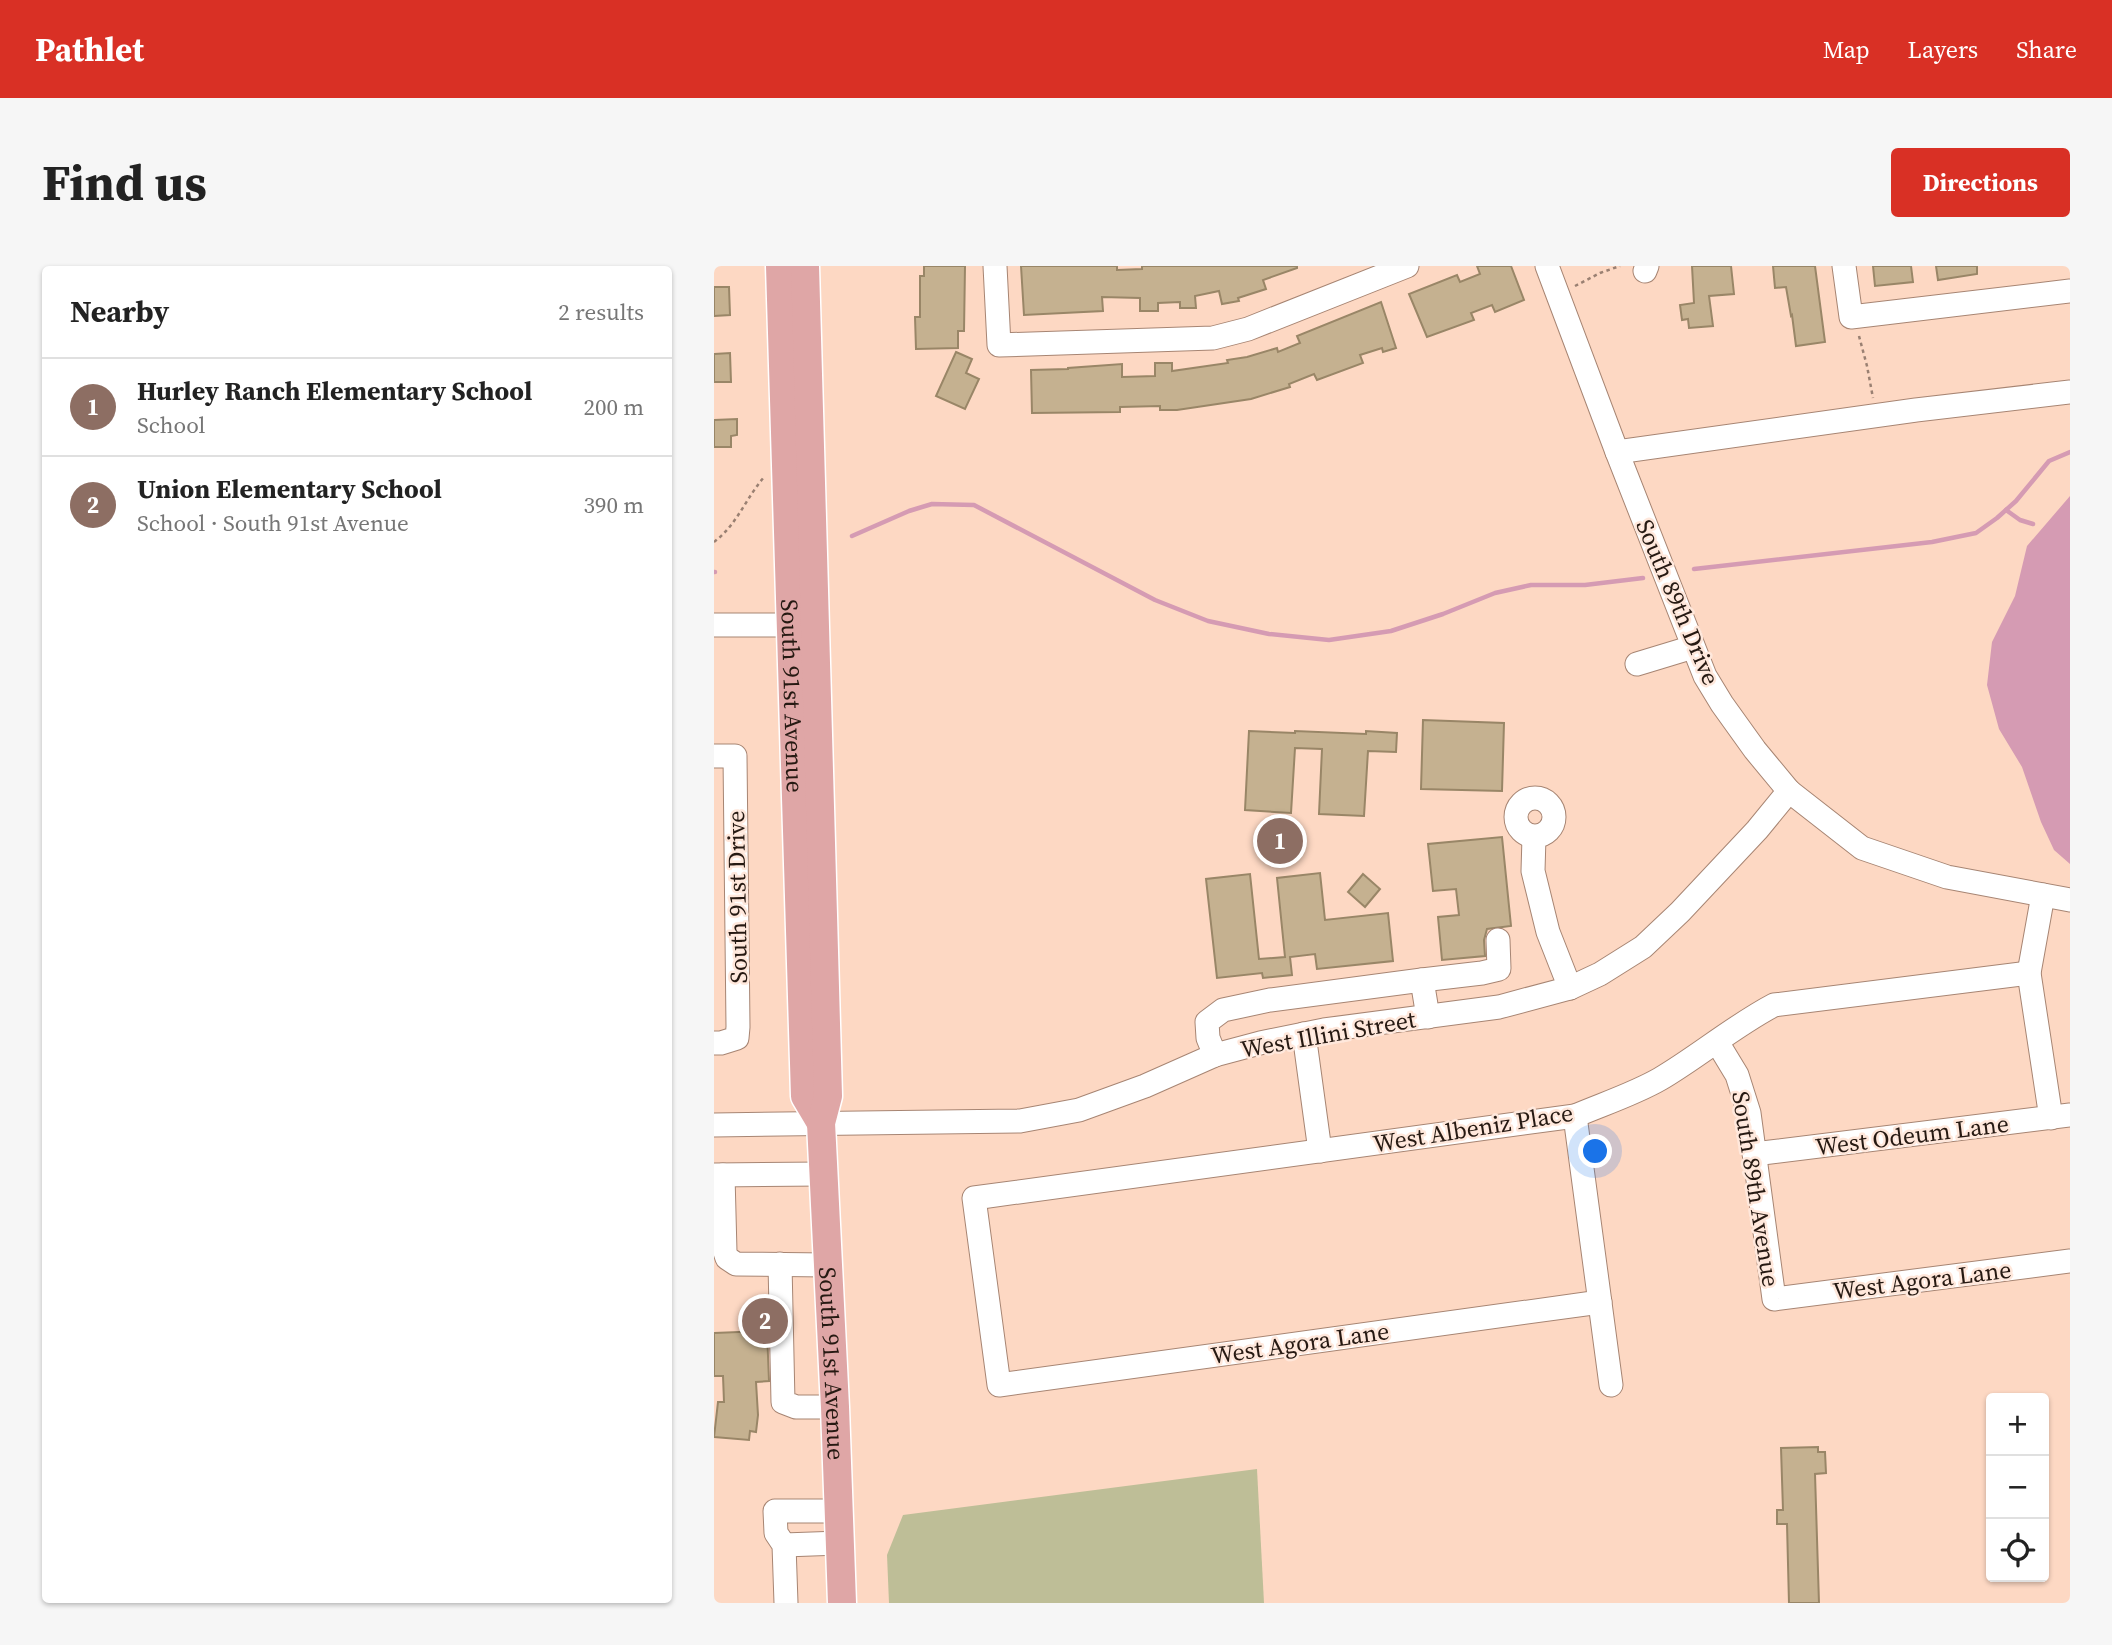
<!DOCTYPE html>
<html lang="en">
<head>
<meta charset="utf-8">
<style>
	:root { --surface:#fff; --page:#f6f6f6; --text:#222; --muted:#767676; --line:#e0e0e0; --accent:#d93025 }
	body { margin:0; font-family:"Source Serif 4",serif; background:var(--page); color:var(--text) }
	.controls { position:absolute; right:21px; bottom:21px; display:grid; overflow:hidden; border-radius:7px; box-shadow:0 2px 5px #0004 }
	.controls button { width:63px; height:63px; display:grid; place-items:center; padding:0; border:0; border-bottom:2px solid var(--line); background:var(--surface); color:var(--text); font:35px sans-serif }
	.you { position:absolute; left:882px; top:886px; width:24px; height:24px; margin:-18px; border:5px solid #fff; border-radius:50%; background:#1a73e8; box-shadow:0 0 0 10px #1a73e833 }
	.badge { display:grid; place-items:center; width:46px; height:46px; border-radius:50%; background:var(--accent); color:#fff; font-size:23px; font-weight:700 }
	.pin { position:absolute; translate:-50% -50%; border:4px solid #fff; box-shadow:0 2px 7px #0006 }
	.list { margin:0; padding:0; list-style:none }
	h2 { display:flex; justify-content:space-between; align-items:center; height:91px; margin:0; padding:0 28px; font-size:30px }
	h2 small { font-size:23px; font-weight:400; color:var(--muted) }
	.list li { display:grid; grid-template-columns:46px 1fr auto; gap:21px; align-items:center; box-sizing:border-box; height:98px; padding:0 28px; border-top:2px solid var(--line) }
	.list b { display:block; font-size:26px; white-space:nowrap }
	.list p { margin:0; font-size:23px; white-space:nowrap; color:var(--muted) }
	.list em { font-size:23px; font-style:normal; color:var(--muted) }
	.icon { flex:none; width:38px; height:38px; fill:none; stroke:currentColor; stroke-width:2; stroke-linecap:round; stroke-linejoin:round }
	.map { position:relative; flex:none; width:1356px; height:1337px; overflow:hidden; border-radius:7px }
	header { display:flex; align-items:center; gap:42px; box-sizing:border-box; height:98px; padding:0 35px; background:var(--accent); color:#fff }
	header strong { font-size:33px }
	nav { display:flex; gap:38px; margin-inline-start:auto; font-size:24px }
	.intro { display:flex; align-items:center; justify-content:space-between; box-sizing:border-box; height:168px; padding:0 42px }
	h1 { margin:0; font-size:49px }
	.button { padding:18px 32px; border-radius:7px; background:var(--accent); color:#fff; font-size:24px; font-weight:700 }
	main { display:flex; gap:42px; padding:0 42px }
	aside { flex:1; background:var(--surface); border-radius:7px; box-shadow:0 2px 5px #0004 }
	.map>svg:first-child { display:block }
	.green { fill:#bebe97 }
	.water { fill:#d59bb3 }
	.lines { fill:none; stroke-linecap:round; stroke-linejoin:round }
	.stream { stroke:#d59bb3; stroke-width:4.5 }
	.building { fill:#c5b190; stroke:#998667; stroke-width:2 }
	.minor-casing { stroke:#a78573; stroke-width:25 }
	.major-casing { stroke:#fff; stroke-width:31 }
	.path { stroke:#9a8072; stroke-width:2.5; stroke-dasharray:3.5 3.5; stroke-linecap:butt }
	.minor { stroke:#fff; stroke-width:23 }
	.major { stroke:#dfa6a6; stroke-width:28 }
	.labels { text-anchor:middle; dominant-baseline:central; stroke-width:5; stroke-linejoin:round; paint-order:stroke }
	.street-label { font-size:24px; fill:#261912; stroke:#ffe8dc }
</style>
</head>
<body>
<header>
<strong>Pathlet</strong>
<nav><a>Map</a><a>Layers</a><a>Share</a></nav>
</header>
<div class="intro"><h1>Find us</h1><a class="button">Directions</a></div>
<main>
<aside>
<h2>Nearby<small>2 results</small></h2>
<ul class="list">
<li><span class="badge" style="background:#8d6e63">1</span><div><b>Hurley Ranch Elementary School</b><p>School</p></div><em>200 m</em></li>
<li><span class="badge" style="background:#8d6e63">2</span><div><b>Union Elementary School</b><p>School · South 91st Avenue</p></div><em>390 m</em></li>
</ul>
</aside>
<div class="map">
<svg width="1356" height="1337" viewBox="0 0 1356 1337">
	<rect width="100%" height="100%" fill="#fdd8c3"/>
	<path class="green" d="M 543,1203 L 550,1337 L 175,1337 L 173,1289 L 189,1249 Z"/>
	<path class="water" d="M 1356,230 L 1356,598 L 1340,584 L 1327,556 L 1308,501 L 1285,463 L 1273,419 L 1278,376 L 1301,330 L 1313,280 Z"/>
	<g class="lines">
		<g class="stream">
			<path d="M 1292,244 L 1306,254 L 1319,258"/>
			<path d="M 138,270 L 195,245 L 218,238 L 260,239 L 441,334 L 494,355 L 555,368 L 615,374 L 677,365 L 729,348 L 781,327 L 817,319 L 871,319 L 929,312"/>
			<path d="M 980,303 L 1218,276 L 1262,267 L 1283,252 L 1302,235 L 1335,195 L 1356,186"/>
			<path d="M 0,306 L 1,306"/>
		</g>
	</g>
	<g class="building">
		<path d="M 210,0 L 251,0 L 250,65 L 244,65 L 244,82 L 202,83 L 201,51 L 206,51 L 206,10 L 210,10 Z"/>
		<path d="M 307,0 L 403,0 L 403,4 L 428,3 L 428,0 L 583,0 L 583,2 L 549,14 L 552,23 L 524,32 L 525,35 L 508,38 L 505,25 L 481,30 L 482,42 L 466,42 L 466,36 L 444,37 L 444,45 L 426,45 L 426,32 L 388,31 L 389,45 L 310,49 Z"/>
		<path d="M 763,0 L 797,0 L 810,34 L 781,46 L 778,39 L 757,47 L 760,54 L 713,71 L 695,28 L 743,9 L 746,16 L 766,8 Z"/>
		<path d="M 978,0 L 1017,0 L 1020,28 L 995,30 L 999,60 L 975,62 L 974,53 L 968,54 L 966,39 L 980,37 Z"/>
		<path d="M 1059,0 L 1101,0 L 1111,76 L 1082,80 L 1078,49 L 1077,50 L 1072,21 L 1061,22 Z"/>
		<path d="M 1159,0 L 1197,0 L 1199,16 L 1161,20 Z"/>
		<path d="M 1222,0 L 1263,0 L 1263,8 L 1224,14 Z"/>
		<path d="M 0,21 L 15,21 L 16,49 L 0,50 Z"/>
		<path d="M 667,36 L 682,82 L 669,86 L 668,82 L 646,89 L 649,97 L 603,114 L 600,108 L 575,118 L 576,121 L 537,133 L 463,144 L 446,144 L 446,140 L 406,141 L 406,146 L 318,147 L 317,104 L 354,103 L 354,102 L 408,98 L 408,111 L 441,110 L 441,97 L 458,97 L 458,105 L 514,97 L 513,94 L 533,91 L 563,82 L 564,86 L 586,77 L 583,70 Z"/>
		<path d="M 242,86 L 258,93 L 252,107 L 265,113 L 251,143 L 222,130 Z"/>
		<path d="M 16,87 L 17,116 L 0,116 L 0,88 Z"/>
		<path d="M 23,153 L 23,169 L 17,170 L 17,181 L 0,181 L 0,154 Z"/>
		<path d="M 709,454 L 790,457 L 788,525 L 707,523 Z"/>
		<path d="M 535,465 L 581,467 L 581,465 L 652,468 L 652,465 L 683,467 L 682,486 L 654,485 L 650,550 L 605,548 L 608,483 L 581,482 L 577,547 L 531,544 Z"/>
		<path d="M 788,571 L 797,660 L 773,663 L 770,674 L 771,690 L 728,694 L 724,651 L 745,649 L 742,623 L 719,625 L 714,578 Z"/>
		<path d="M 606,607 L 611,654 L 674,647 L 679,695 L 603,703 L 601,688 L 576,691 L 578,709 L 549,712 L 548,707 L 503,712 L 492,613 L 536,608 L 545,693 L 571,691 L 563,612 Z"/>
		<path d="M 649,608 L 666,623 L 651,641 L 634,626 Z"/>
		<path d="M 53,1065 L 55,1115 L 42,1116 L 44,1149 L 42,1166 L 36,1165 L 35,1174 L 0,1171 L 4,1136 L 10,1136 L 9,1110 L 0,1110 L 0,1067 Z"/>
		<path d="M 1104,1181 L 1104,1186 L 1111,1186 L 1112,1207 L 1101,1208 L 1105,1337 L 1075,1337 L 1073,1258 L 1063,1258 L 1063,1244 L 1069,1244 L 1067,1182 Z"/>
	</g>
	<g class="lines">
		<defs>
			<g id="minor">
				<path d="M 281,0 L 285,79 L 499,72 L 534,63 L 693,0"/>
				<path d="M 833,0 L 903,186 L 991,410 L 1008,438 L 1041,484 L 1075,525 L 1148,582 L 1233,611 L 1356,634"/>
				<path d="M 1130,0 L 1137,51 L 1356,25"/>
				<path d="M 931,5 L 933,0"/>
				<path d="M 903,186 L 1202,144 L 1356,126"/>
				<path d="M 0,359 L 77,359"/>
				<path d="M 923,398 L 979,381"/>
				<path d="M 0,490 L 21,490 L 24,761 L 23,772 L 7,777 L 0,777"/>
				<circle cx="821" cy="551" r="19"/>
				<path d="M 820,571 L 819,605 L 834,666 L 856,722"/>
				<path d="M 1329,629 L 1315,707 L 1337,852"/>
				<path d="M 708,714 L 768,707 L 785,703 L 784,674"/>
				<path d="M 590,768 L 606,885"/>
				<path d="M 1003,776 L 1023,809 L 1035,847 L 1060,1033 L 1356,995"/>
				<path d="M 501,789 L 494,772 L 493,756 L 509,744 L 556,734 L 708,714 L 714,751"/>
				<path d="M 861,850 L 897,1119"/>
				<path d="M 0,859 L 306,855 L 365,844 L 431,820 L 501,789 L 546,777 L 610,764 L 785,741 L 856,722 L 886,708 L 929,681 L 966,646 L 1043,564 L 1075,525"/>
				<path d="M 1040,888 L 1356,849"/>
				<path d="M 0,909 L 109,908"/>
				<path d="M 9,909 L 11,986 L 13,992 L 22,998 L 113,999"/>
				<path d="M 66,998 L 69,1136 L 82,1141 L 121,1141"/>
				<path d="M 886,1036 L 285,1119 L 260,932 L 861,850 C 889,838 920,828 946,813 C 985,790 1020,760 1060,739 L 1315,707"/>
				<path d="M 70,1279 L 126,1277"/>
				<path d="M 72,1337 L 70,1279 L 62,1267 L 61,1245 L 125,1245"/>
			</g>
			<g id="major">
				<path id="s1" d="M 66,0 L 91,830 L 107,857"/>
				<path id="s2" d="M 91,0 L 114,830 L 107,857 L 121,1141 L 128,1337"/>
			</g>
		</defs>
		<use href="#minor" class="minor-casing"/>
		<use href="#major" class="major-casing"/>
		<g class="path">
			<path d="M 861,20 L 886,7 L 906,0"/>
			<path d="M 1145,70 L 1153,100 L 1159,132"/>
			<path d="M 0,276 C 23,259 33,230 51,210"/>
		</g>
		<use href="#minor" class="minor"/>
		<use href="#major" class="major"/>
	</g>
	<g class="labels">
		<g class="street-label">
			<text transform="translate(964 336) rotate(67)">South 89th Drive</text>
			<text stroke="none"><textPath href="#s1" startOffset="430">South 91st Avenue</textPath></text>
			<text transform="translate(23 631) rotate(-91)">South 91st Drive</text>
			<text transform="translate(614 768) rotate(-10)">West Illini Street</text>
			<text transform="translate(759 862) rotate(-9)">West Albeniz Place</text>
			<text transform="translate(1198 869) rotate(-7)">West Odeum Lane</text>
			<text transform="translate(1042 923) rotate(81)">South 89th Avenue</text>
			<text transform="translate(1208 1014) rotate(-7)">West Agora Lane</text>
			<text transform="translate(586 1077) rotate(-8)">West Agora Lane</text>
			<text stroke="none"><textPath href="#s2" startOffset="1099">South 91st Avenue</textPath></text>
		</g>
	</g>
</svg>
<div class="controls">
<button>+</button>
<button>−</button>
<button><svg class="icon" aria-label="locate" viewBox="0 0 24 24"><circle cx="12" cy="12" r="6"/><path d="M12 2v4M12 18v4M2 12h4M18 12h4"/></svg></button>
</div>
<div class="you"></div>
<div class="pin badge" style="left:566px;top:575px;background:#8d6e63">1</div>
<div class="pin badge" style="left:51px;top:1055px;background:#8d6e63">2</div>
</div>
</main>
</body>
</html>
